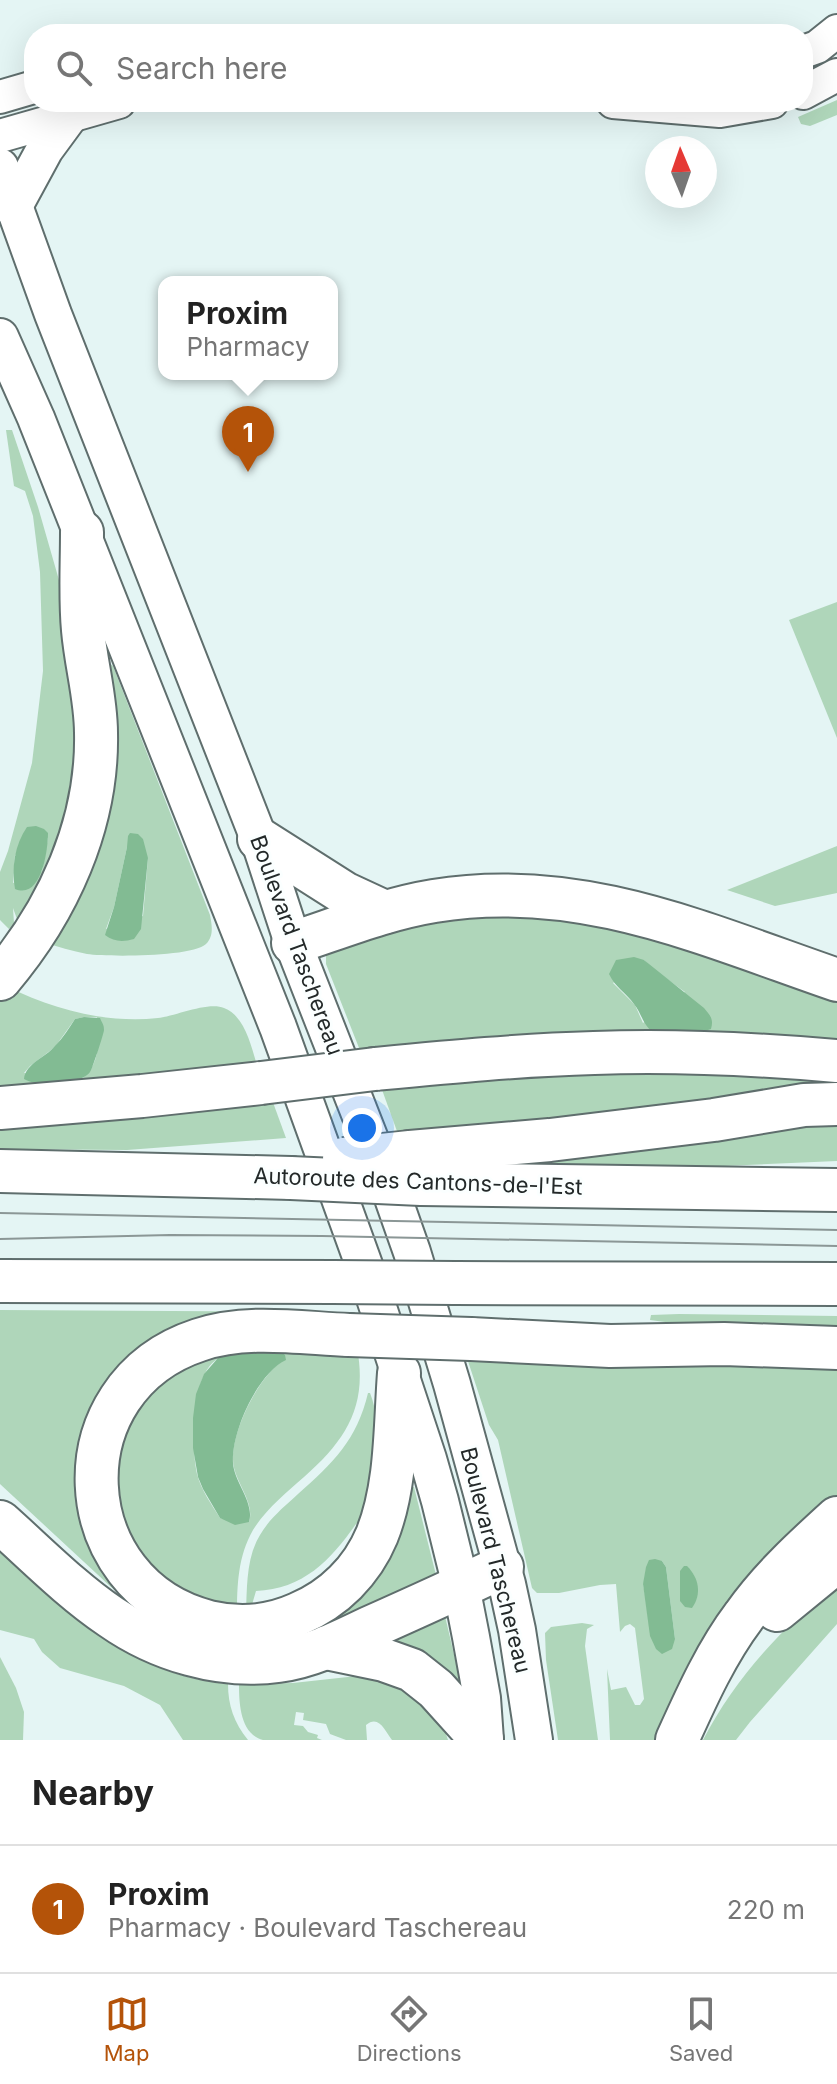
<!DOCTYPE html>
<html lang="en">
<head>
<meta charset="utf-8">
<style>
	:root { --surface:#fff; --page:#f6f6f6; --text:#222; --muted:#767676; --line:#e0e0e0; --accent:#b45309 }
	body { margin:0; font-family:Inter,sans-serif; background:var(--page); color:var(--text) }
	.compass { position:absolute; left:645px; top:136px; width:72px; height:72px; border-radius:50%; background:var(--surface); box-shadow:0 8px 32px #0002; rotate:358deg }
	.you { position:absolute; left:362px; top:1128px; width:28px; height:28px; margin:-20px; border:6px solid #fff; border-radius:50%; background:#1a73e8; box-shadow:0 0 0 12px #1a73e833 }
	.badge { display:grid; place-items:center; width:52px; height:52px; border-radius:50%; background:var(--accent); color:#fff; font-size:26px; font-weight:700 }
	.pin { position:absolute; translate:-50% -66px; filter:drop-shadow(0 2px 4px #0008) }
	.pin::after { content:''; position:absolute; top:42px; width:28px; height:24px; background:inherit; clip-path:polygon(0 0,100% 0,50% 100%) }
	.popup { position:absolute; left:158px; top:276px; width:180px; height:104px; box-sizing:border-box; display:grid; place-content:center; border-radius:16px; background:var(--surface); filter:drop-shadow(0 2px 6px #0005); font-size:26px; white-space:nowrap; color:var(--muted) }
	.popup b { font-size:30px; color:var(--text) }
	.popup::after { content:''; position:absolute; left:50%; top:100%; margin-left:-16px; border:16px solid transparent; border-top-color:var(--surface) }
	.list { margin:0; padding:0; list-style:none }
	h2 { display:flex; justify-content:space-between; align-items:center; height:104px; margin:0; padding:0 32px; font-size:34px }
	h2 small { font-size:26px; font-weight:400; color:var(--muted) }
	.list li { display:grid; grid-template-columns:52px 1fr auto; gap:24px; align-items:center; box-sizing:border-box; height:128px; padding:0 32px; border-top:2px solid var(--line) }
	.list b { display:block; font-size:30px; white-space:nowrap }
	.list p { margin:0; font-size:26px; white-space:nowrap; color:var(--muted) }
	.list em { font-size:26px; font-style:normal; color:var(--muted) }
	.icon { flex:none; width:44px; height:44px; fill:none; stroke:currentColor; stroke-width:2; stroke-linecap:round; stroke-linejoin:round }
	.map { position:relative; flex:none; width:837px; height:1740px; overflow:hidden }
	.search { position:absolute; background:var(--surface); box-shadow:0 8px 32px #0002; left:24px; right:24px; top:24px; height:88px; display:flex; align-items:center; gap:20px; box-sizing:border-box; padding:0 28px; border-radius:32px; color:var(--muted); font-size:30px }
	.sheet { height:232px; background:var(--surface) }
	nav { display:flex; justify-content:space-around; align-items:center; box-sizing:border-box; height:112px; border-top:2px solid var(--line); background:var(--surface); font-size:22px; color:var(--muted) }
	nav a { display:grid; justify-items:center; gap:4px }
	nav .on { color:var(--accent) }
	.map>svg:first-child { display:block }
	.green { fill:#afd6ba; fill-rule:evenodd }
	.forest { fill:#82bb93 }
	.lines { fill:none; stroke-linecap:round; stroke-linejoin:round }
	.secondary-casing { stroke:#5f6e6d; stroke-width:36 }
	.primary-casing { stroke:#5f6e6d; stroke-width:40 }
	.highway-casing { stroke:#5f6e6d; stroke-width:46 }
	.secondary { stroke:#fff; stroke-width:32 }
	.primary { stroke:#fff; stroke-width:36 }
	.highway { stroke:#fff; stroke-width:42 }
	.tram { stroke:#8b9796; stroke-width:2 }
	.highway-bridge-casing { stroke:#5f6e6d; stroke-width:46; stroke-linecap:butt }
	.highway-bridge { stroke:#fff; stroke-width:42 }
	.labels { text-anchor:middle; dominant-baseline:central; stroke-width:6; stroke-linejoin:round; paint-order:stroke }
	.street-label { font-size:22px; fill:#232929; stroke:#fbffff }
</style>
</head>
<body>
<div class="map">
<svg width="837" height="1740" viewBox="0 0 837 1740">
	<rect width="100%" height="100%" fill="#e4f5f4"/>
	<g class="green">
		<path d="M 837,100 L 837,115 L 810,126 L 801,124 L 798,117 Z"/>
		<path d="M 6,430 L 12,430 L 38,507 L 61,587 L 80,713 L 71,814 L 28,915 L 22,912 L 17,919 L 13,908 L 14,923 L 9,929 L 0,920 L 0,872 L 8,851 L 32,763 L 43,671 L 40,572 L 33,516 L 25,491 L 14,486 ZM 48,838 L 42,871 L 13,883 L 15,855 Z"/>
		<path d="M 837,602 L 837,738 L 789,620 Z"/>
		<path d="M 105,660 L 113,666 L 210,915 C 212,925 214,936 206,944 C 193,957 107,957 87,954 C 72,951 58,947 43,942 ZM 127,847 L 148,858 L 143,916 L 106,929 L 114,907 Z"/>
		<path d="M 837,846 L 837,893 L 775,906 L 727,890 Z"/>
		<path d="M 542,908 L 837,991 L 837,1047 L 361,1053 L 326,964 L 326,952 L 389,928 ZM 644,960 L 653,969 L 685,992 L 643,1023 L 635,1005 L 613,983 Z"/>
		<path d="M 8,987 C 52,1009 108,1024 158,1018 C 175,1016 209,1001 224,1008 C 245,1016 251,1046 257,1065 L 0,1092 L 0,994 ZM 84,1017 L 97,1017 C 100,1038 100,1064 83,1078 L 24,1073 L 30,1066 L 55,1047 L 75,1019 Z"/>
		<path d="M 518,1070 L 837,1074 L 837,1089 L 739,1102 L 398,1134 L 381,1087 Z"/>
		<path d="M 271,1097 L 286,1138 L 127,1150 L 0,1149 L 0,1121 Z"/>
		<path d="M 837,1117 L 837,1161 L 677,1168 L 522,1165 L 522,1155 Z"/>
		<path d="M 0,1310 L 342,1312 L 347,1325 L 241,1320 L 98,1412 L 136,1599 L 133,1604 L 111,1587 L 0,1484 Z"/>
		<path d="M 679,1314 L 837,1316 L 837,1333 L 725,1330 L 650,1320 L 651,1315 Z"/>
		<path d="M 357,1348 C 368,1406 346,1440 304,1477 C 286,1493 266,1509 253,1530 C 238,1556 237,1585 237,1614 L 155,1582 L 108,1489 L 139,1394 L 214,1350 ZM 256,1350 L 281,1352 L 281,1362 C 257,1379 227,1439 234,1468 C 238,1485 255,1505 249,1522 L 220,1518 C 212,1505 201,1490 197,1474 C 191,1447 190,1373 219,1358 C 229,1353 245,1353 256,1350 Z"/>
		<path d="M 465,1352 L 837,1366 L 837,1503 L 659,1740 L 610,1740 L 607,1669 L 611,1690 L 626,1687 L 635,1705 L 640,1705 L 644,1699 L 635,1628 L 630,1624 L 625,1626 L 620,1632 L 616,1584 L 600,1585 L 559,1593 L 537,1593 L 532,1588 L 498,1440 L 489,1425 ZM 662,1561 L 666,1567 L 675,1639 L 647,1605 L 643,1584 Z"/>
		<path d="M 368,1393 L 370,1393 C 377,1410 377,1429 377,1447 C 381,1537 340,1603 246,1614 C 247,1588 246,1558 260,1535 C 269,1519 285,1506 298,1494 C 333,1463 357,1440 368,1393 ZM 359,1521 L 362,1523 L 360,1526 C 354,1537 348,1549 340,1559 C 318,1587 284,1599 251,1608 L 256,1591 C 303,1589 330,1561 356,1524 Z"/>
		<path d="M 414,1487 L 437,1579 L 298,1639 L 402,1488 Z"/>
		<path d="M 0,1551 C 71,1615 128,1674 228,1684 C 228,1705 234,1723 248,1740 L 183,1740 L 160,1705 L 124,1686 L 60,1668 L 42,1652 L 34,1639 L 0,1630 Z"/>
		<path d="M 837,1585 L 837,1624 L 750,1722 L 736,1740 L 703,1740 C 734,1680 783,1625 837,1585 Z"/>
		<path d="M 445,1616 L 463,1693 L 389,1640 Z"/>
		<path d="M 582,1623 L 594,1625 L 587,1629 L 585,1646 L 598,1740 L 558,1740 L 546,1660 L 545,1633 L 551,1627 Z"/>
		<path d="M 0,1657 L 16,1688 L 24,1712 L 23,1740 L 0,1740 Z"/>
		<path d="M 366,1675 L 393,1679 L 441,1719 L 448,1740 L 392,1740 C 385,1731 379,1714 366,1725 L 367,1740 L 346,1740 L 330,1734 L 326,1724 L 303,1720 L 304,1713 L 296,1712 L 294,1725 L 303,1726 L 308,1732 L 318,1735 L 317,1738 L 322,1740 C 309,1740 274,1740 263,1740 C 240,1734 239,1703 239,1684 L 293,1683 Z"/>
	</g>
	<g class="forest">
		<path d="M 36,826 L 44,829 L 48,833 C 48,851 41,900 15,889 C 11,868 15,844 27,827 Z"/>
		<path d="M 130,833 L 138,834 L 143,839 L 148,858 L 141,929 L 134,939 C 123,942 114,942 105,935 L 114,907 L 127,847 L 128,836 Z"/>
		<path d="M 634,957 L 644,960 L 704,1008 C 710,1015 714,1019 711,1029 L 702,1032 L 652,1032 C 641,1021 642,1014 634,1004 C 626,993 615,987 609,974 L 616,960 Z"/>
		<path d="M 84,1017 L 100,1018 C 102,1023 104,1024 104,1030 C 104,1033 92,1070 90,1072 C 81,1085 36,1087 24,1079 C 26,1063 45,1058 55,1046 C 63,1038 69,1028 75,1019 Z"/>
		<path d="M 256,1350 L 281,1352 L 285,1355 L 286,1360 C 258,1373 231,1432 233,1463 C 234,1482 255,1503 249,1522 L 235,1525 L 220,1518 L 203,1489 L 198,1477 L 193,1448 L 193,1418 L 196,1394 L 204,1374 L 218,1358 L 226,1352 Z"/>
		<path d="M 655,1559 L 662,1561 L 666,1567 L 675,1639 L 672,1649 L 662,1654 L 656,1649 L 650,1636 L 643,1584 L 646,1567 L 649,1560 Z"/>
		<path d="M 684,1566 L 687,1566 C 699,1578 702,1594 692,1608 L 685,1607 L 680,1601 L 680,1571 Z"/>
	</g>
	<g class="lines">
		<defs>
			<g id="secondary">
				<path d="M 803,52 L 817,47 L 837,31"/>
				<path d="M 803,93 L 837,75"/>
				<path d="M 0,97 L 34,87"/>
				<path d="M 613,102 L 720,111 L 772,102"/>
				<path d="M 0,136 L 119,102"/>
			</g>
			<g id="primary">
				<path d="M 0,167 L 53,314 L 259,839 L 293,943 L 393,1198 L 412,1252 L 452,1384 L 507,1584 L 517,1630 L 534,1740"/>
				<path d="M 13,208 L 45,149 L 70,115"/>
				<path d="M 0,337 L 36,418 L 278,1027 L 364,1265 L 428,1459 L 440,1501 L 461,1586 L 471,1637 L 482,1698 L 485,1740"/>
			</g>
			<g id="highway">
				<path d="M 259,839 L 344,893 L 385,912"/>
				<path d="M 293,943 C 339,928 385,909 434,901 C 579,877 703,934 837,980"/>
				<path d="M 0,979 C 58,911 98,824 96,733 C 96,698 86,665 83,630 C 80,598 82,565 82,532"/>
				<path d="M 375,1069 C 448,1062 520,1055 594,1053 C 675,1050 756,1054 837,1061"/>
				<path d="M 0,1108 L 142,1096 L 261,1083"/>
				<path d="M 410,1152 L 550,1140 L 714,1120 L 804,1105 L 837,1104"/>
				<path d="M 0,1171 L 291,1178"/>
				<path d="M 421,1184 L 837,1190"/>
				<path d="M 0,1281 L 333,1282"/>
				<path d="M 455,1283 L 837,1284"/>
				<path d="M 349,1335 C 300,1333 246,1324 199,1340 C 56,1387 66,1586 209,1622 C 239,1629 269,1627 298,1614 C 334,1599 362,1571 377,1535 C 397,1485 395,1426 399,1373"/>
				<path d="M 471,1339 L 610,1346 L 724,1344 L 837,1348"/>
				<path d="M 0,1522 C 36,1554 71,1590 111,1617 C 158,1650 220,1669 278,1661 C 310,1657 340,1642 369,1628 C 414,1608 458,1588 502,1567"/>
				<path d="M 777,1610 L 837,1561"/>
				<path d="M 326,1648 L 384,1660 L 412,1670 L 436,1689 L 482,1740"/>
				<path d="M 677,1740 C 696,1698 716,1653 744,1616 C 770,1579 804,1548 837,1518"/>
			</g>
		</defs>
		<use href="#secondary" class="secondary-casing"/>
		<use href="#primary" class="primary-casing"/>
		<use href="#highway" class="highway-casing"/>
		<use href="#secondary" class="secondary"/>
		<use href="#primary" class="primary"/>
		<use href="#highway" class="highway"/>
		<g class="tram">
			<path d="M 0,1213 L 837,1230"/>
			<path d="M 0,1239 L 170,1235 L 322,1236 L 837,1246"/>
		</g>
		<defs>
			<g id="highway-bridge">
				<path d="M 261,1083 L 375,1069"/>
				<path d="M 344,1159 L 410,1152"/>
				<path d="M 291,1178 L 421,1184"/>
				<path d="M 333,1282 L 455,1283"/>
				<path d="M 349,1335 L 471,1339"/>
			</g>
		</defs>
		<use href="#highway-bridge" class="highway-bridge-casing"/>
		<use href="#highway-bridge" class="highway-bridge"/>
	</g>
	<g class="labels">
		<g class="street-label">
			<text transform="translate(297 945) rotate(70)">Boulevard Taschereau</text>
			<text transform="translate(418 1181) rotate(2)">Autoroute des Cantons-de-l'Est</text>
			<text transform="translate(496 1560) rotate(76)">Boulevard Taschereau</text>
		</g>
	</g>
</svg>
<svg class="compass" viewBox="-18 -18 36 36"><path d="M0-13l5 13h-10z" fill="#e53935"/><path d="M0 13l5-13h-10z" fill="#767676"/></svg>
<div class="you"></div>
<div class="pin badge" style="left:248px;top:472px">1</div>
<div class="popup"><b>Proxim</b>Pharmacy</div>
<div class="search"><svg class="icon" aria-label="search" viewBox="0 0 24 24"><circle cx="10" cy="10" r="6"/><path d="M15 15l6 6"/></svg>Search here</div>
</div>
<section class="sheet">
<h2>Nearby<small></small></h2>
<ul class="list">
<li><span class="badge">1</span><div><b>Proxim</b><p>Pharmacy · Boulevard Taschereau</p></div><em>220 m</em></li>
</ul>
</section>
<nav>
<a class="on"><svg class="icon" aria-label="map" viewBox="0 0 24 24"><path d="M3 6l6-2 6 2 6-2v14l-6 2-6-2-6 2zM9 4v14M15 6v14"/></svg>Map</a>
<a><svg class="icon" aria-label="directions" viewBox="0 0 24 24"><path d="M12 3l9 9-9 9-9-9zM9 14v-3h6M13 9l2 2-2 2"/></svg>Directions</a>
<a><svg class="icon" aria-label="saved" viewBox="0 0 24 24"><path d="M7 4h10v16l-5-4-5 4z"/></svg>Saved</a>
</nav>
</body>
</html>
